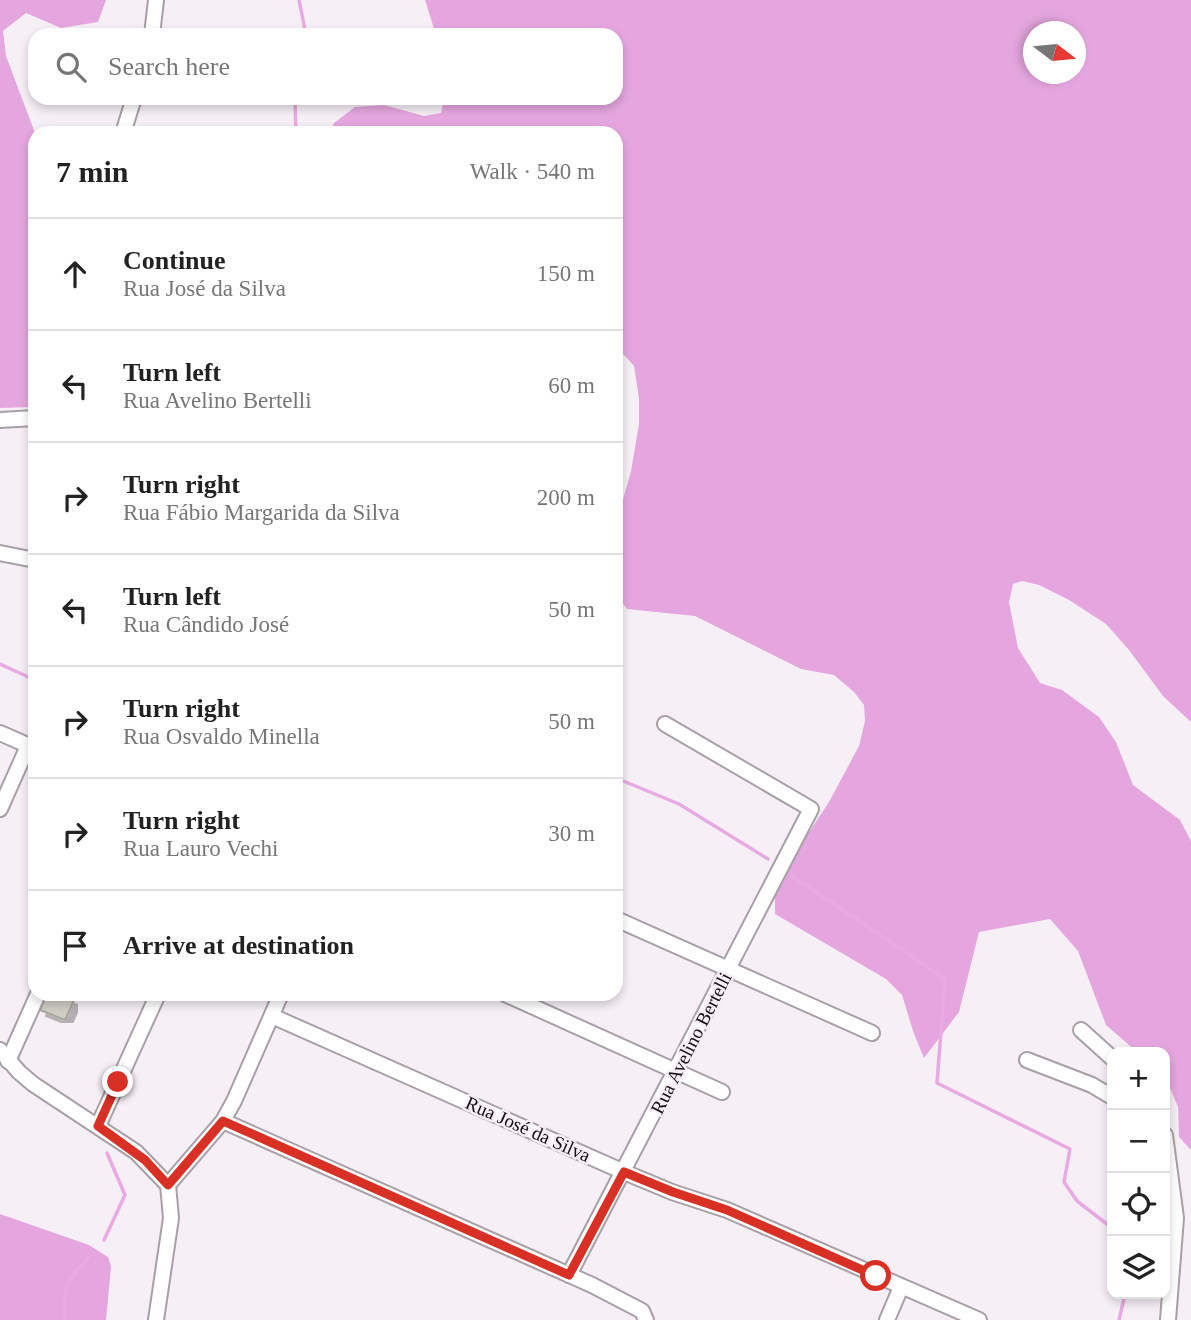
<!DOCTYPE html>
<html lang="en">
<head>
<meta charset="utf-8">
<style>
	:root { --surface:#fff; --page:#f2f2f2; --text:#222; --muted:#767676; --line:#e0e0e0 }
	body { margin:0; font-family:"Times New Roman",serif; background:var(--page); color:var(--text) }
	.controls { position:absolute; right:21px; bottom:21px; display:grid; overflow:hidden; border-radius:14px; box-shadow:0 4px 10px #0003 }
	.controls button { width:63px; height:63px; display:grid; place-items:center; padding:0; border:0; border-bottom:2px solid var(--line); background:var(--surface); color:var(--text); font:35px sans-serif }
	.compass { position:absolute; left:1023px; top:21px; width:63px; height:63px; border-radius:50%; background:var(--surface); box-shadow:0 4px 10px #0003; rotate:106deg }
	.stop { position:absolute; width:21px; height:21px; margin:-16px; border:5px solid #d93025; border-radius:50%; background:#fff }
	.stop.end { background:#d93025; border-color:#fff; box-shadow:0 2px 7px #0008 }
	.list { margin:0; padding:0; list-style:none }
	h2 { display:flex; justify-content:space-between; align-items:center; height:91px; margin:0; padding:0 28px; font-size:30px }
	h2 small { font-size:23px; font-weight:400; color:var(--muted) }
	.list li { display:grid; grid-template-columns:46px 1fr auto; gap:21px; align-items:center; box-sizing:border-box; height:112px; padding:0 28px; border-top:2px solid var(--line) }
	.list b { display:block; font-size:26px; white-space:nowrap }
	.list p { margin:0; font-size:23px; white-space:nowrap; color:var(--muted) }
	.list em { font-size:23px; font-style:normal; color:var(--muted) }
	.icon { flex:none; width:38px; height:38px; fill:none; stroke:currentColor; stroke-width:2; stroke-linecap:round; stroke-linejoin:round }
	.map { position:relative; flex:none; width:1191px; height:1320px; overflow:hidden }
	.search { position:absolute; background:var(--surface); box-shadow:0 4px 10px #0003; left:28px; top:28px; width:595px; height:77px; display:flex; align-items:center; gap:18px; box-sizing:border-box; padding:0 24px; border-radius:21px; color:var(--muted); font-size:26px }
	.panel { position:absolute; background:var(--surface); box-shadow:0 4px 10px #0003; left:28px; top:126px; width:595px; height:875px; border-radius:21px }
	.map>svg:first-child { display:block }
	.forest { fill:#e5a6df; fill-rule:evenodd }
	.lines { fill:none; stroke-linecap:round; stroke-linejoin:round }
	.stream { stroke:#e9aae3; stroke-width:3.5 }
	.building { fill:#cfcfc6; stroke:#a5a69d; stroke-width:2; filter:url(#shadow) }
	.street-casing { stroke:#a7a0a6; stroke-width:18 }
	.street { stroke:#fff; stroke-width:14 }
	.route { stroke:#d93025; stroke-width:9 }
	.labels { text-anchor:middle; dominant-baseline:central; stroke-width:5; stroke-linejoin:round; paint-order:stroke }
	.street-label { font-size:19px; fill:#120f11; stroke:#f7eff6 }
</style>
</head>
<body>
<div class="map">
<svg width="1191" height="1320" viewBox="0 0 1191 1320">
	<defs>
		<filter id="shadow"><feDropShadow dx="6" dy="6" stdDeviation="0" flood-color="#0004"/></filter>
	</defs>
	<rect width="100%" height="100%" fill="#f7eff6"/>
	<g class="forest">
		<path d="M 0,0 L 106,0 L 98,22 L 61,28 L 26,13 L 3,31 L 6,56 L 35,133 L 34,407 L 0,408 Z"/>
		<path d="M 425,0 L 1191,0 L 1191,722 L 1163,696 L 1129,650 L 1106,624 L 1069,600 L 1039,585 L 1022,581 L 1013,584 L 1009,602 L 1018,648 L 1040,683 L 1062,690 L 1099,717 L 1116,742 L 1133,785 L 1180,820 L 1191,841 L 1191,1150 L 1179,1137 L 1178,1107 L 1165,1076 L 1165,1052 L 1137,1052 L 1106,1025 L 1078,951 L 1050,919 L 979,932 L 959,1012 L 924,1058 L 914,1034 L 902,995 L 886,979 L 775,914 L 775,897 L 807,835 L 829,802 L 859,746 L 865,721 L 864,705 L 854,692 L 834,675 L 801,669 L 695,616 L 627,609 L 616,594 L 616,525 L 631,471 L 639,424 L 639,398 L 634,366 L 616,346 L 616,133 L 329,133 L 334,123 L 355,107 L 384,105 L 424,116 L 441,113 L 444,98 L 616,98 L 616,35 L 436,35 ZM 1034,32 L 1076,32 L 1076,74 L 1034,74 Z"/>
		<path d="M 0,1214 L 89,1245 L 108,1257 L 111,1267 L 106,1320 L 0,1320 Z"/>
	</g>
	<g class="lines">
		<g class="stream">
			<path d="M 299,0 L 306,35"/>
			<path d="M 295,98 L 296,133"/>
			<path d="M 0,664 L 35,680"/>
			<path d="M 616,778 L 679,804 L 768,859"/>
			<path d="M 791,875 L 945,979 L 937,1083 L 1070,1149 L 1064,1182 L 1077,1201 L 1112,1228"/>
			<path d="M 104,1240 L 125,1195 L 107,1153"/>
			<path d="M 65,1320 C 62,1286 67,1281 89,1257"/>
			<path d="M 1119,1320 L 1125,1294"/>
		</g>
	</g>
	<path class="building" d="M 47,994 L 59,994 L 74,1000 L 65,1020 L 40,1010 Z"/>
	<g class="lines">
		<defs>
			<g id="street">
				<path d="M 152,35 L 156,0"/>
				<path d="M 123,133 L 134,98"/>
				<path d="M 0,420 L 35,418"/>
				<path d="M 0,553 L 35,560"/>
				<path d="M 0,733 L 34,748"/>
				<path d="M 0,809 L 28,746"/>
				<path d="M 616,919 L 872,1033"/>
				<path d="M 505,994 L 722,1092"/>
				<path d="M 272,1016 L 624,1172 L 672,1192 L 727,1210 L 979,1320"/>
				<path d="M 1081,1030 L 1112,1058"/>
				<path d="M 0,1050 L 19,1072 L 33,1084 L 136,1152 L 168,1185 L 171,1218 L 156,1320"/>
				<path d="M 1027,1060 L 1092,1085 L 1112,1097"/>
				<path d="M 8,1061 L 38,994"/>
				<path d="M 223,1121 L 592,1285 L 642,1311 L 646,1320"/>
				<path d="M 98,1126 L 158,994"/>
				<path d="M 1165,1135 L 1176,1218 L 1168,1320"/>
				<path d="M 168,1185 L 223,1121 L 234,1101 L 281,994"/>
				<path d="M 569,1275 L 811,809 L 665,724"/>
				<path d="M 887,1320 L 901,1287"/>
			</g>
		</defs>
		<use href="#street" class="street-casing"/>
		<use href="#street" class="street"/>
	</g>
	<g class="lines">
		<path class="route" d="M 118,1082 L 98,1126 L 145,1160 L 168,1185 L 223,1121 L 569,1275 L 624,1172 L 673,1192 L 727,1210 L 876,1276"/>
	</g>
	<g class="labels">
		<g class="street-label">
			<text transform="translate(691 1043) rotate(-63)">Rua Avelino Bertelli</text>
			<text transform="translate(528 1129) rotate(24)">Rua José da Silva</text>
		</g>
	</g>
</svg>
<div class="controls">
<button>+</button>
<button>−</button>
<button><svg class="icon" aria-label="locate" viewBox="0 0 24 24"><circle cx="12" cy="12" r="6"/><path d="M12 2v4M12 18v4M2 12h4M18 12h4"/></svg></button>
<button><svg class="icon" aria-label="layers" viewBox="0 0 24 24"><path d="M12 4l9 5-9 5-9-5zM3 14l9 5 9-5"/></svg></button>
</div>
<svg class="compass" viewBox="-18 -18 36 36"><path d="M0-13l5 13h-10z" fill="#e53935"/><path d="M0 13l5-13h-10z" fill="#767676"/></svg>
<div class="stop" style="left:876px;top:1276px"></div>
<div class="stop end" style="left:118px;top:1082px"></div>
<div class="search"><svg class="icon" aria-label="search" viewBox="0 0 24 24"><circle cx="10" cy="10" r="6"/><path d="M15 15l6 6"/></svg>Search here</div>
<section class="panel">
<h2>7 min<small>Walk · 540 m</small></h2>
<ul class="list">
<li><svg class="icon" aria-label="ahead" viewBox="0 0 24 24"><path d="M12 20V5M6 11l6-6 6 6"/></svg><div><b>Continue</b><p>Rua José da Silva</p></div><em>150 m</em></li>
<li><svg class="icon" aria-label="left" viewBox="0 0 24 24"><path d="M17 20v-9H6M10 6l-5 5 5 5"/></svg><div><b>Turn left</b><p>Rua Avelino Bertelli</p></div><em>60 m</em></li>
<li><svg class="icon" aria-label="right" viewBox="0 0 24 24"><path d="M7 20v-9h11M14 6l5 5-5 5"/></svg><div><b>Turn right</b><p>Rua Fábio Margarida da Silva</p></div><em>200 m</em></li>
<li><svg class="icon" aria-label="left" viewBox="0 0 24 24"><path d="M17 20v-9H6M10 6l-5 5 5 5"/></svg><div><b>Turn left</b><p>Rua Cândido José</p></div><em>50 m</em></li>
<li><svg class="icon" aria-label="right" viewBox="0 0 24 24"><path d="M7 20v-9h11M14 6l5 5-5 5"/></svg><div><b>Turn right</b><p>Rua Osvaldo Minella</p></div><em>50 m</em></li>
<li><svg class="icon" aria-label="right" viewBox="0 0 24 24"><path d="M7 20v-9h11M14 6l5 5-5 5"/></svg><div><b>Turn right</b><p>Rua Lauro Vechi</p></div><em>30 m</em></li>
<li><svg class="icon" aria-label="arrive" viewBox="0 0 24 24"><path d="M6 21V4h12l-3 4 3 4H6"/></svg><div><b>Arrive at destination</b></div></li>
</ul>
</section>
</div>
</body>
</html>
